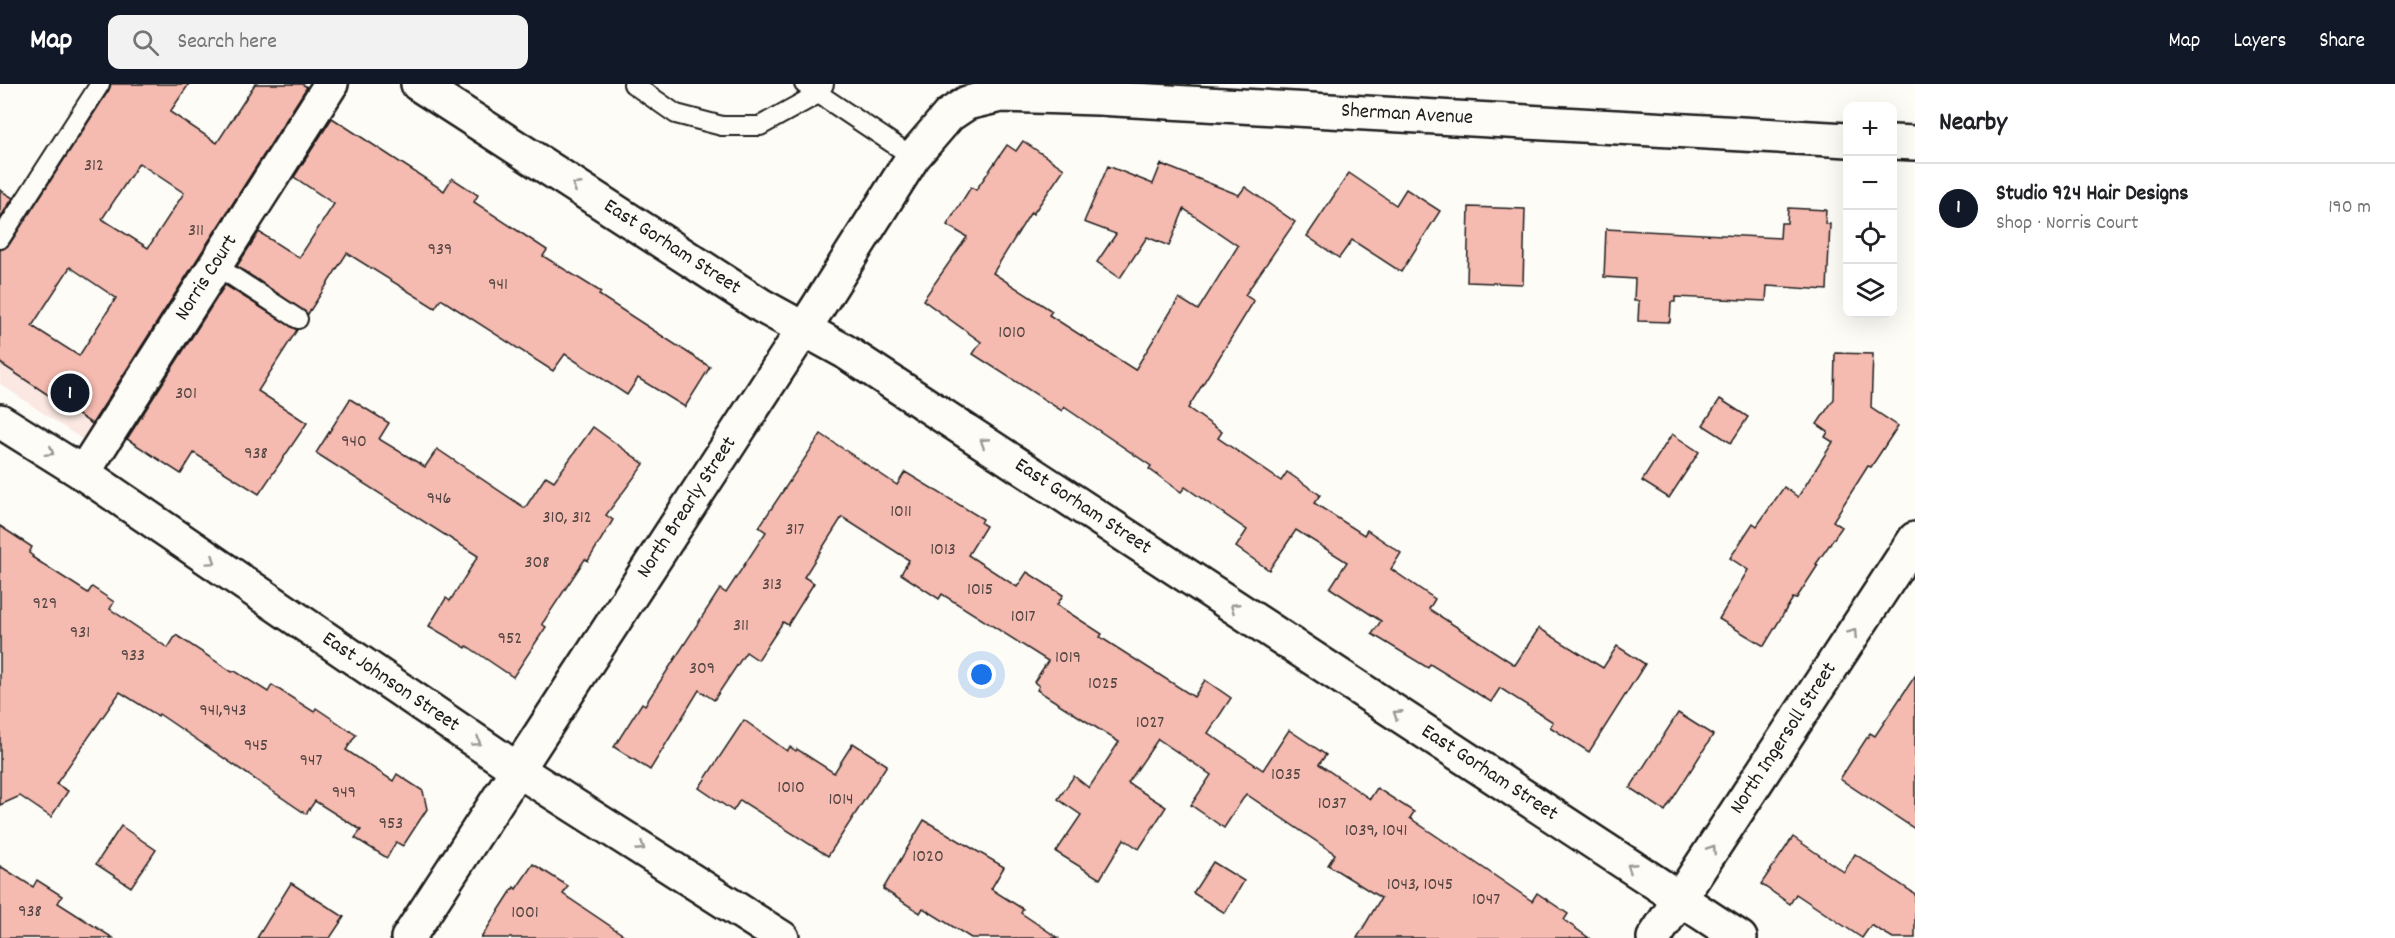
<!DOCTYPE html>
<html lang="en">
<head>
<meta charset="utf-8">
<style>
	:root { --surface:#fff; --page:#f2f2f2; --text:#202124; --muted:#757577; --line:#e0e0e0; --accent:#111827 }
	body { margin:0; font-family:Dekko,sans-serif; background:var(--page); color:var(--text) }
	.controls { position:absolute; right:18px; top:18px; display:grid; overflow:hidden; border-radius:12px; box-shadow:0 6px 24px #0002 }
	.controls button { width:54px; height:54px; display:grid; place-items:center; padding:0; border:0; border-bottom:2px solid var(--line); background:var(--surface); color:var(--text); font:30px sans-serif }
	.you { position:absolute; left:982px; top:591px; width:21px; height:21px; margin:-15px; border:4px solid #fff; border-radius:50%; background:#1a73e8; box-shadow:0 0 0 9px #1a73e833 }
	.badge { display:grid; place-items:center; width:39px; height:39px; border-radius:50%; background:var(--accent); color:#fff; font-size:20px; font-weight:700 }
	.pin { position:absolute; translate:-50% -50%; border:3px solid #fff; box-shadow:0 2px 6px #0006 }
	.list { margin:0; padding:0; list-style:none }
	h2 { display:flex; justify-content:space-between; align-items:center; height:78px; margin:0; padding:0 24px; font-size:26px }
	h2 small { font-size:20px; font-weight:400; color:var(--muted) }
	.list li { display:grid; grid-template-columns:39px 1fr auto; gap:18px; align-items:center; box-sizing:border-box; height:90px; padding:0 24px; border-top:2px solid var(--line) }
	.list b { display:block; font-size:22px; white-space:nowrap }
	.list p { margin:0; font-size:20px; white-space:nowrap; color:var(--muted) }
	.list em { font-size:20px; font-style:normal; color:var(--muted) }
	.icon { flex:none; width:33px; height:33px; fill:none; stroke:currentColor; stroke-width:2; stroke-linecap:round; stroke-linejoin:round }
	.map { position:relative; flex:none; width:1915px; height:854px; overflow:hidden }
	header { display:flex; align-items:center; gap:36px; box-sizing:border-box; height:84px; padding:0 30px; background:var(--accent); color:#fff }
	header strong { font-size:28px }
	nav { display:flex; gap:33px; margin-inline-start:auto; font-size:21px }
	.search { width:420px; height:54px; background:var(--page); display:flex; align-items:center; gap:15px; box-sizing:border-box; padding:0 21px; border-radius:12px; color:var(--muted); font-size:22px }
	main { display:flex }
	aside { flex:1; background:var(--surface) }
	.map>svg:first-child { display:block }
	.built { fill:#fbe8e2 }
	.building { fill:#f5bab0; stroke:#1c1c1c; stroke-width:1.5; fill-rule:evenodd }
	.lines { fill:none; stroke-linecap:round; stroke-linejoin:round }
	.lane-casing { stroke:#1c1c1c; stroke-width:22 }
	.street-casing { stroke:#1c1c1c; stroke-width:38 }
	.secondary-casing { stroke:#1c1c1c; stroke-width:38 }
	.lane { stroke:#fdfcf7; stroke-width:18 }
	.street { stroke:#fdfcf7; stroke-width:33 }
	.secondary { stroke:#fdfcf7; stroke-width:33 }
	.oneway { stroke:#989794 }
	.labels { text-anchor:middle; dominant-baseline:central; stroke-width:4.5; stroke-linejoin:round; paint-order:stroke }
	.number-label { font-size:18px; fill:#524441 }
	.street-label { font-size:21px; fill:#1c1c1c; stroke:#fdfcf7 }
</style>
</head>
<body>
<header>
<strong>Map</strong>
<div class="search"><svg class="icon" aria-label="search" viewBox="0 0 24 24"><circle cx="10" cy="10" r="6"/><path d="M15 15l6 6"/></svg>Search here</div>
<nav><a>Map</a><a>Layers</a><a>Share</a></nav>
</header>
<main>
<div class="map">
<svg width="1915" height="854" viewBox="0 0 1915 854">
	<rect width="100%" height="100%" fill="#fdfcf7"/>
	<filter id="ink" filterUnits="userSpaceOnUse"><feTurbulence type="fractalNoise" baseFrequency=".0167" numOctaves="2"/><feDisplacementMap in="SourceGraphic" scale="12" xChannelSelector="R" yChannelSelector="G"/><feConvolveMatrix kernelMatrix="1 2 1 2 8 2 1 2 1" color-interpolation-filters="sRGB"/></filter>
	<g filter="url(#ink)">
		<path class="built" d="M 0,245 L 111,319 L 86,358 L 0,300 Z"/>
		<g class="building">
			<path d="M 111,0 L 189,0 L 170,28 L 217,59 L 255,0 L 302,0 L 307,3 L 92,340 L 0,279 L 0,166 L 9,161 L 109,6 ZM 139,79 L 184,109 L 148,164 L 102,135 ZM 70,183 L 116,214 L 79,272 L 32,242 Z"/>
			<path d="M 332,34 L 444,107 L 452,94 L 478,111 L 474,118 L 547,166 L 543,172 L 601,208 L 599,211 L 710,283 L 685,323 L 638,294 L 627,311 L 565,270 L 553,287 L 441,215 L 435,224 L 347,169 L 308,230 L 237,182 L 259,148 L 299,174 L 334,120 L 294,93 Z"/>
			<path d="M 1023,57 L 1064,85 L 1033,130 L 1031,128 L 993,189 L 1052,227 L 1049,231 L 1135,286 L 1179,214 L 1198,226 L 1238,162 L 1184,125 L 1169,162 L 1147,153 L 1120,194 L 1097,178 L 1116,150 L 1084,138 L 1108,82 L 1153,100 L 1161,80 L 1239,111 L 1245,103 L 1295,138 L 1245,211 L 1254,217 L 1188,324 L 1222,348 L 1218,354 L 1281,397 L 1287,388 L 1320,411 L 1314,419 L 1364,451 L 1367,446 L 1401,469 L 1391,485 L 1435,515 L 1429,525 L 1515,581 L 1539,544 L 1603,584 L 1617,562 L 1645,580 L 1589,668 L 1550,643 L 1553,638 L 1500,604 L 1491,618 L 1430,580 L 1428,584 L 1372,550 L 1381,537 L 1330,504 L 1347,478 L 1296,446 L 1269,486 L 1236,463 L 1247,446 L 1185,403 L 1181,408 L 1149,385 L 1151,382 L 1064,323 L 1062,327 L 973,270 L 981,258 L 923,216 L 967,153 L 947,141 L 971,103 L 976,106 L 1007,61 L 1016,67 Z"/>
			<path d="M 1349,89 L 1396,121 L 1406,105 L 1440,127 L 1401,188 L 1352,156 L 1339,174 L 1307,152 Z"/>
			<path d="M 0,106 L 13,114 L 0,134 Z"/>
			<path d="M 1469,123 L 1525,125 L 1523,200 L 1467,198 Z"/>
			<path d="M 1788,124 L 1826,126 L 1825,140 L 1830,140 L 1827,206 L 1767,202 L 1766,217 L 1675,213 L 1675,218 L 1671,218 L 1670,238 L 1638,237 L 1639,217 L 1634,217 L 1635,195 L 1604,193 L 1606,145 L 1780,154 L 1781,139 L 1787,139 Z"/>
			<path d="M 225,201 L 297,246 L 258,307 L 307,339 L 259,410 L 194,369 L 181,390 L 127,355 Z"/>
			<path d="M 1835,269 L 1873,270 L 1871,324 L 1898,342 L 1871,383 L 1868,382 L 1833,437 L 1842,443 L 1816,480 L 1818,481 L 1796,515 L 1793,514 L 1764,562 L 1719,535 L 1748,486 L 1730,474 L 1753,439 L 1757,442 L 1784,403 L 1798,413 L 1833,358 L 1825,353 L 1828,348 L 1817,340 L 1834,315 Z"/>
			<path d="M 350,315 L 389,339 L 379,355 L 425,383 L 437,365 L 525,424 L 546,392 L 554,397 L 593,343 L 644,380 L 606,431 L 613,436 L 588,477 L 585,475 L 542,540 L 546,543 L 513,593 L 467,562 L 466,564 L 429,542 L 446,514 L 450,517 L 478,472 L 316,369 Z"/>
			<path d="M 1720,315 L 1748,333 L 1731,359 L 1703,341 Z"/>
			<path d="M 821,350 L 897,401 L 905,388 L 983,435 L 981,439 L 986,442 L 968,471 L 1017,503 L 1027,488 L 1063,511 L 1057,521 L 1102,550 L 1100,553 L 1194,613 L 1205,596 L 1231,614 L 1208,649 L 1263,686 L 1289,646 L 1326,671 L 1319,680 L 1370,715 L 1377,704 L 1414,728 L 1410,734 L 1532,817 L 1537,809 L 1568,830 L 1564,836 L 1589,854 L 1357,854 L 1381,814 L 1328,781 L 1335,770 L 1246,710 L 1224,744 L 1191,721 L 1211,691 L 1158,655 L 1128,699 L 1166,723 L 1139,765 L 1124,755 L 1100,795 L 1056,768 L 1081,731 L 1058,715 L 1074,692 L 1089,704 L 1119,658 L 1037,606 L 1039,602 L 1034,598 L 1048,577 L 942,510 L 939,515 L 901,490 L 909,476 L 842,433 L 804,493 L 814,499 L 788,541 L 783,538 L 758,576 L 746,568 L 714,616 L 699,606 L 650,686 L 614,663 L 642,619 L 645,621 L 720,505 L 726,509 L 766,448 L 759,443 Z"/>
			<path d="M 1672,350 L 1699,368 L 1669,414 L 1642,397 Z"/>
			<path d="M 0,442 L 32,463 L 29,469 L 33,472 L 32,473 L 88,509 L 92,503 L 114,518 L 110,525 L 168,564 L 176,551 L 232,588 L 235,587 L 268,608 L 272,601 L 314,628 L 316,624 L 356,651 L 346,666 L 393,697 L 397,690 L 423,707 L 427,725 L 403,762 L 396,758 L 387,774 L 355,754 L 361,746 L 315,717 L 306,730 L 159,630 L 158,632 L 120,608 L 56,700 L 68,707 L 51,733 L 20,712 L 0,721 Z"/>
			<path d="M 1915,592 L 1915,745 L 1840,695 L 1870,649 L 1875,652 Z"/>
			<path d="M 1678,629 L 1713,651 L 1665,727 L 1630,704 Z"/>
			<path d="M 744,636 L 787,667 L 790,663 L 796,667 L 797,665 L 834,689 L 853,659 L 887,681 L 828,772 L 740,716 L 733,727 L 699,704 Z"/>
			<path d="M 924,736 L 1004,783 L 991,805 L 1023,825 L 1021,829 L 1058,854 L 971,854 L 923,824 L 920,829 L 883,805 Z"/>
			<path d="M 121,742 L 156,766 L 131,803 L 96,780 Z"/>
			<path d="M 1793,753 L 1844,788 L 1855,770 L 1915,810 L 1915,854 L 1893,854 L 1871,841 L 1862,854 L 1796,810 L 1790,820 L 1761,800 Z"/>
			<path d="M 1213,778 L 1244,797 L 1225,829 L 1193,809 Z"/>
			<path d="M 533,780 L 568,802 L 563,810 L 628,854 L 481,854 L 514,803 L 516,805 Z"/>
			<path d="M 0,782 L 33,803 L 37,796 L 62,812 L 58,819 L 113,854 L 0,854 Z"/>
			<path d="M 291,799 L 344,833 L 330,854 L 257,854 Z"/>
		</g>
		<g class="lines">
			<defs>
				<g id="lane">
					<path d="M 633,0 L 676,30 L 722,42 L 760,42 L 818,10 L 824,0"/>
					<path d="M 804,0 L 913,73"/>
					<path d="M 0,155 L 100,0"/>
					<path d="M 215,181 L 298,235"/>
				</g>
				<g id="street">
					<path id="s1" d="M 83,389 L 331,0"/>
					<path id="s2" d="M 408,854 L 804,245"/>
					<path id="s3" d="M 1654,854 L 1915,455"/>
				</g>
				<g id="secondary">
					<path id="s4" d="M 418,0 L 762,222 L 844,267 L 1740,854"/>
					<path d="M 1892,58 L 1915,59"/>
					<path id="s5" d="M 804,245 L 913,73 L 949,31 L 967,19 L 1001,11 L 1098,14 L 1848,56"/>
					<path id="s6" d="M 0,337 L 83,389 L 518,686 L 782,854"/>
				</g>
			</defs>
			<use href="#lane" class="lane-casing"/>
			<use href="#street" class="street-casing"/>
			<use href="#secondary" class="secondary-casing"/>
			<use href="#lane" class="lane"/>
			<use href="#street" class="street"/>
			<use href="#secondary" class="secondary"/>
		</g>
		<defs><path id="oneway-chevron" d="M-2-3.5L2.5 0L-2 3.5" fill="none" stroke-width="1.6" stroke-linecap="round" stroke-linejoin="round" transform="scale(1.5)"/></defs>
		<g class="oneway">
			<use href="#oneway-chevron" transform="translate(576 102) rotate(-147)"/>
			<use href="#oneway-chevron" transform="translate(984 358) rotate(-147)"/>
			<use href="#oneway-chevron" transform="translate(50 368) rotate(32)"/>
			<use href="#oneway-chevron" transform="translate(212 477) rotate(34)"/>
			<use href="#oneway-chevron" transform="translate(1234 523) rotate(-147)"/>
			<use href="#oneway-chevron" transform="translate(1853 549) rotate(-57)"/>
			<use href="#oneway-chevron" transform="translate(1397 630) rotate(-147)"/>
			<use href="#oneway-chevron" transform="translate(477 658) rotate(34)"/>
			<use href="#oneway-chevron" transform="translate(641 763) rotate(33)"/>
			<use href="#oneway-chevron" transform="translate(1712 765) rotate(-57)"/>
			<use href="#oneway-chevron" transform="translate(1631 783) rotate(-147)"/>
		</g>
	</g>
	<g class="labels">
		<g class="number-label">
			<text x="94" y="82">312</text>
			<text x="196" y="147">311</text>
			<text x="440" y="166">939</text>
			<text x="498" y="201">941</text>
			<text x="1012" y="249">1010</text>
			<text x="186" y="310">301</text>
			<text x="354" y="358">940</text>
			<text x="256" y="370">938</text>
			<text x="439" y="415">946</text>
			<text x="901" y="428">1011</text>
			<text x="567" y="434">310, 312</text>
			<text x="795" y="446">317</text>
			<text x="943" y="466">1013</text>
			<text x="537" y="479">308</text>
			<text x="772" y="501">313</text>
			<text x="980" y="506">1015</text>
			<text x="45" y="520">929</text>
			<text x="1023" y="533">1017</text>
			<text x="741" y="542">311</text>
			<text x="80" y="549">931</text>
			<text x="510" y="555">952</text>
			<text x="133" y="572">933</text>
			<text x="1068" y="574">1019</text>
			<text x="702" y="585">309</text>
			<text x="1103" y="600">1025</text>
			<text x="223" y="627">941,943</text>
			<text x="1150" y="639">1027</text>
			<text x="256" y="662">945</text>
			<text x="311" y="677">947</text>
			<text x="1286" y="691">1035</text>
			<text x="791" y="704">1010</text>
			<text x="344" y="709">949</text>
			<text x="841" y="716">1014</text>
			<text x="1332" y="720">1037</text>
			<text x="391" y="740">953</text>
			<text x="1376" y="747">1039, 1041</text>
			<text x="928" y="773">1020</text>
			<text x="1420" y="801">1043, 1045</text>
			<text x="1486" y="816">1047</text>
			<text x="30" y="828">938</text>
			<text x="525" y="829">1001</text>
		</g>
		<g class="street-label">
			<text stroke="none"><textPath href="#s5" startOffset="722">Sherman Avenue</textPath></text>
			<text stroke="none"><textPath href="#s4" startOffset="302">East Gorham Street</textPath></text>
			<text stroke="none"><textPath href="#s1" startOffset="231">Norris Court</textPath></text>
			<text stroke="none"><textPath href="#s2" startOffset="513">North Brearly Street</textPath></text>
			<text stroke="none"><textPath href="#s4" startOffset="788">East Gorham Street</textPath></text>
			<text stroke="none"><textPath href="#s6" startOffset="470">East Johnson Street</textPath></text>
			<text stroke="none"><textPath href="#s3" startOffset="238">North Ingersoll Street</textPath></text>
			<text stroke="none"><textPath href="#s4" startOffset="1274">East Gorham Street</textPath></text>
		</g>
	</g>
</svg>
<div class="controls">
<button>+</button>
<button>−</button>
<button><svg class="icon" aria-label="locate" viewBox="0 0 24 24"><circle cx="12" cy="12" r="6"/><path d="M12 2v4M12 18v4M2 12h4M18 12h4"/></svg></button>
<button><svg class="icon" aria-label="layers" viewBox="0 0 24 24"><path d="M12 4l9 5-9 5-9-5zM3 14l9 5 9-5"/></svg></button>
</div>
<div class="you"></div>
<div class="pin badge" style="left:70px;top:309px">1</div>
</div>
<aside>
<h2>Nearby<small></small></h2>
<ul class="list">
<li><span class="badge">1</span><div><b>Studio 924 Hair Designs</b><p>Shop · Norris Court</p></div><em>190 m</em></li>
</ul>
</aside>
</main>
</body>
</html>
